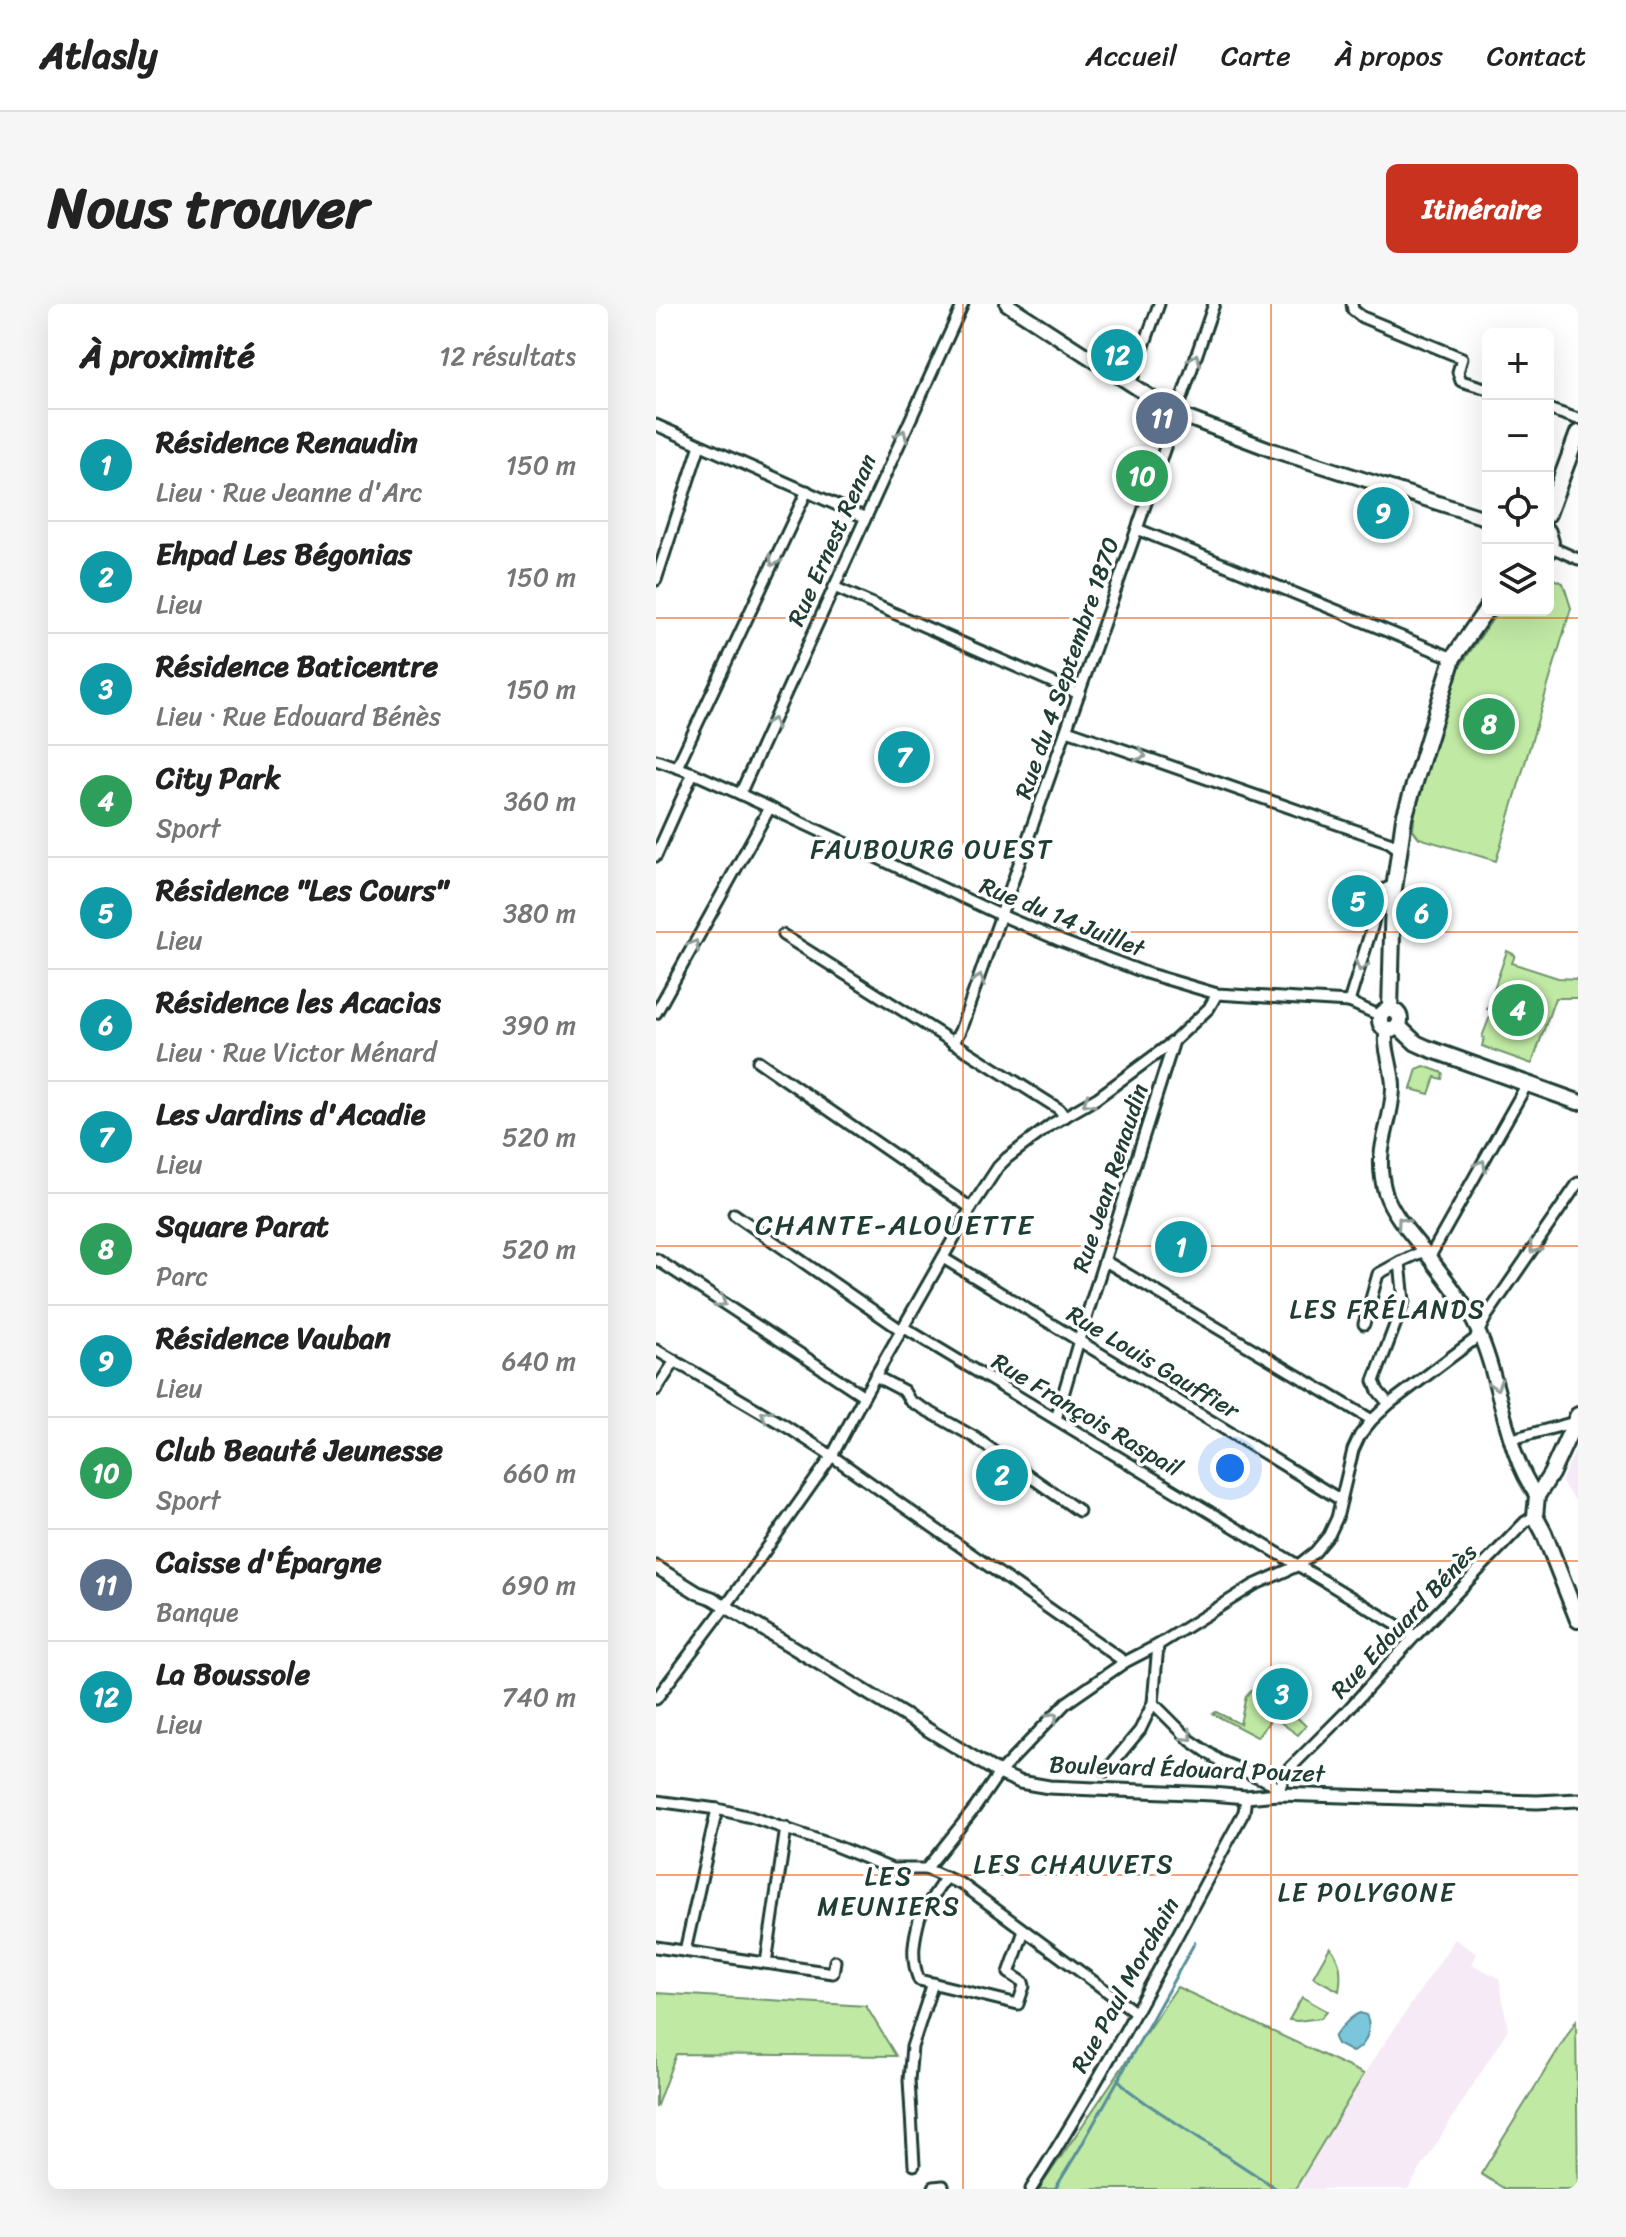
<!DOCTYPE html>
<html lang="fr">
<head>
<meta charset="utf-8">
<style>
	:root { --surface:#fff; --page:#f6f6f6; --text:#222; --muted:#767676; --line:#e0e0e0; --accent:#c8321e }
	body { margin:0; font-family:Sriracha,sans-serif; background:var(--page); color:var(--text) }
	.controls { position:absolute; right:24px; top:24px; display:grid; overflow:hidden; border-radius:12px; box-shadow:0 8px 32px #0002 }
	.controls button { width:72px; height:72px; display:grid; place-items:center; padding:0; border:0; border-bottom:2px solid var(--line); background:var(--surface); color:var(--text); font:40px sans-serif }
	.you { position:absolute; left:574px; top:1164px; width:28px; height:28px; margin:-20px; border:6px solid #fff; border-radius:50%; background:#1a73e8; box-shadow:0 0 0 12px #1a73e833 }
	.badge { display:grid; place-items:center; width:52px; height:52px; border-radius:50%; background:var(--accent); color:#fff; font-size:26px; font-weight:700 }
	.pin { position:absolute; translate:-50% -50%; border:4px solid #fff; box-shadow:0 2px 8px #0006 }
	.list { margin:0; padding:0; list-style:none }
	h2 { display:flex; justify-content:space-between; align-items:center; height:104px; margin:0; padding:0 32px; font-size:34px }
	h2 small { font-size:26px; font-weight:400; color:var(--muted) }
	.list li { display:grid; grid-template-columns:52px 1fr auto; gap:24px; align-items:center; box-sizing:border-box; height:112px; padding:0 32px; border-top:2px solid var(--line) }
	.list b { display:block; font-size:30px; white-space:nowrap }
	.list p { margin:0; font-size:26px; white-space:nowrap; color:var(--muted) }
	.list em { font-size:26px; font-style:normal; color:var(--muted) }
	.icon { flex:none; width:44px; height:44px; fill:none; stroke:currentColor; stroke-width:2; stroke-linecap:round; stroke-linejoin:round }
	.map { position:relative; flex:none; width:922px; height:1885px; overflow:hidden; border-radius:12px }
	header { display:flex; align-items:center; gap:48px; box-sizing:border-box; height:112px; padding:0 40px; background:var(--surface); border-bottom:2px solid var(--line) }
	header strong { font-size:38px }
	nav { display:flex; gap:44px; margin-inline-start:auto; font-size:28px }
	.intro { display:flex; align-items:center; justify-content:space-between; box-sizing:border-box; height:192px; padding:0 48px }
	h1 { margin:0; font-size:56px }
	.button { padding:20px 36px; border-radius:12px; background:var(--accent); color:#fff; font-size:28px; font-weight:700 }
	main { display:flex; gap:48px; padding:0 48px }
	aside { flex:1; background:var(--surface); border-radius:12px; box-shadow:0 8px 32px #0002 }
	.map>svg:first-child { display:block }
	.built { fill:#f6eaf7 }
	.green { fill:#c0e9a4; stroke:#70936c; stroke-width:2 }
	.water { fill:#7bc6db; stroke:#568f98; stroke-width:2 }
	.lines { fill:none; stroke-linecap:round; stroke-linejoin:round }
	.stream { stroke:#568f98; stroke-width:3 }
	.minor-casing { stroke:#1f3d34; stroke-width:15 }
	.tertiary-casing { stroke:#1f3d34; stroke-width:17 }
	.secondary-casing { stroke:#1f3d34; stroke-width:18 }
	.primary-casing { stroke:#1f3d34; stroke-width:20 }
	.minor { stroke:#fff; stroke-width:9 }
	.tertiary { stroke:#fff; stroke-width:11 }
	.secondary { stroke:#fff; stroke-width:12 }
	.primary { stroke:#fff; stroke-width:14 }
	.oneway { stroke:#8f9e9a }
	.grid { fill:none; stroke:#e8590c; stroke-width:2; stroke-opacity:0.55 }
	.labels { text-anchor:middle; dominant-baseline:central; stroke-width:7; stroke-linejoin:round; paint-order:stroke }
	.street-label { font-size:24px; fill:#1f3d34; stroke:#fff }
	.neighbourhood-label { font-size:26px; letter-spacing:2px; fill:#1f3d34; stroke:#fff }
	.quarter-label { font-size:28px; letter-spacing:2px; fill:#1f3d34; stroke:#fff }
</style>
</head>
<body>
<header>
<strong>Atlasly</strong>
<nav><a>Accueil</a><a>Carte</a><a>À propos</a><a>Contact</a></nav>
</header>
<div class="intro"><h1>Nous trouver</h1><a class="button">Itinéraire</a></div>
<main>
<aside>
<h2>À proximité<small>12 résultats</small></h2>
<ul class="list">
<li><span class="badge" style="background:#0f9aa8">1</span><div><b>Résidence Renaudin</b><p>Lieu · Rue Jeanne d'Arc</p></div><em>150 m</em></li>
<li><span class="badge" style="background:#0f9aa8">2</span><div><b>Ehpad Les Bégonias</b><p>Lieu</p></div><em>150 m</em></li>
<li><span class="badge" style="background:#0f9aa8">3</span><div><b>Résidence Baticentre</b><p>Lieu · Rue Edouard Bénès</p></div><em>150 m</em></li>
<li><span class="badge" style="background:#2e9e5b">4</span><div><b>City Park</b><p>Sport</p></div><em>360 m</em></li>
<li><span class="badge" style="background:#0f9aa8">5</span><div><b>Résidence &quot;Les Cours&quot;</b><p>Lieu</p></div><em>380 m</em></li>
<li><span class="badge" style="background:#0f9aa8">6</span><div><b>Résidence les Acacias</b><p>Lieu · Rue Victor Ménard</p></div><em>390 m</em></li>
<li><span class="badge" style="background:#0f9aa8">7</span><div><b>Les Jardins d'Acadie</b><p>Lieu</p></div><em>520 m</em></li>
<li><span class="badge" style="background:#2e9e5b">8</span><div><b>Square Parat</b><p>Parc</p></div><em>520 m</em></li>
<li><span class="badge" style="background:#0f9aa8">9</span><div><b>Résidence Vauban</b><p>Lieu</p></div><em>640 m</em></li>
<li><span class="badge" style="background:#2e9e5b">10</span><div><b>Club Beauté Jeunesse</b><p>Sport</p></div><em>660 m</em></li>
<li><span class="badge" style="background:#5c6f8a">11</span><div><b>Caisse d'Épargne</b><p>Banque</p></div><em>690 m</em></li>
<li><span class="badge" style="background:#0f9aa8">12</span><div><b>La Boussole</b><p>Lieu</p></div><em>740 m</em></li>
</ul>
</aside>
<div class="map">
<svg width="922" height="1885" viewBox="0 0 922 1885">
	<rect width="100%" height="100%" fill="#fff"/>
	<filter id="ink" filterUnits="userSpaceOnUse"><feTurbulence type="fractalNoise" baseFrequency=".0125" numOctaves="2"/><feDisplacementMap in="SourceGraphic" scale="16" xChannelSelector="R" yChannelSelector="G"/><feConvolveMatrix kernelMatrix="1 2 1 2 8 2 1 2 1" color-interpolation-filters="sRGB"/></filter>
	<g filter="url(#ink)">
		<g class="built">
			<path d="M 922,1140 L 922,1201 L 905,1178 Z"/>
			<path d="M 799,1635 L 821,1650 L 816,1660 L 843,1674 L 852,1725 L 752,1885 L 639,1885 L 708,1770 Z"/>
		</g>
		<g class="green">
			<path d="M 892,273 L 907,279 L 915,304 L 840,557 L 763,534 L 757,526 L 759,506 L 800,368 L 843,306 L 892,306 Z"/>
			<path d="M 851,647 L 859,651 L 856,659 L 902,674 L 922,675 L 922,694 L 899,694 L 876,760 L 826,742 L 828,734 L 826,733 L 836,707 L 831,705 Z"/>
			<path d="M 768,762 L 787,769 L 786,775 L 779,773 L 773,790 L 755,785 L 761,765 Z"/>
			<path d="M 603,1377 L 650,1422 L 642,1431 L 617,1413 L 601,1433 L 557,1410 L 560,1408 L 584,1420 L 590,1392 Z"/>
			<path d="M 674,1643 C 685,1656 686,1670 683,1687 L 657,1673 Z"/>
			<path d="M 521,1683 L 708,1770 L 639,1885 L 383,1885 Z"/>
			<path d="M 0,1689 L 210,1702 L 240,1752 L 20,1750 L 0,1804 Z"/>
			<path d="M 646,1693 L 671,1707 L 665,1714 L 641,1717 L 633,1716 Z"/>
			<path d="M 920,1717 L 922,1885 L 849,1885 L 825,1870 Z"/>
		</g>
		<path class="water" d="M 704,1709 L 710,1711 C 717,1723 710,1744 696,1748 L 681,1740 L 678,1734 C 681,1727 696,1711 704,1709 Z"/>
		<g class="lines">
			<g class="stream">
				<path d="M 462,1775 L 471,1785 L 490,1799 L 621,1885"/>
				<path d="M 399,1885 L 424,1844 L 539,1638"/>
			</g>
			<defs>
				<g id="minor">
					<path d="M 696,0 L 697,6 L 706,13 L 806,54 L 802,68 L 805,77 L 832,85"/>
					<path d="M 474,81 L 503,0"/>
					<path d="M 892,105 L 922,115"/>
					<path d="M 0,121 L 208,213"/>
					<path d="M 481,225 L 797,354"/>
					<path d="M 895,243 L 922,255"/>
					<path d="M 0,276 L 44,141"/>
					<path d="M 178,283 L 423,390"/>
					<path d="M 411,426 L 733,538 L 743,545"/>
					<path d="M 0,456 L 37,469 L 84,490 L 340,609 L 405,637 L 490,669 L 561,690 L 693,698 L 725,712"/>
					<path d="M 21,463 L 151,187"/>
					<path d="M 84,490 L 307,0"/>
					<path d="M 0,552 L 37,469"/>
					<path d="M 127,631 L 403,805 L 409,813"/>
					<path d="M 693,698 L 716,623 L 724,587 L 740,580"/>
					<path d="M 0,709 L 113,505"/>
					<path d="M 297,739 L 304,727 L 481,225 L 558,0"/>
					<path d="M 102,757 L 315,904"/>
					<path d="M 78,910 L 245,1026"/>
					<path d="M 287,954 L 685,1196"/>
					<path d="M 773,954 L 871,780"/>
					<path d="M 0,955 L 208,1092"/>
					<path d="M 449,957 L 716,1116"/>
					<path d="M 708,1020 L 722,970 L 744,958"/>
					<path d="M 247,1023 L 759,1332"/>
					<path d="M 0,1046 L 131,1123 L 176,1152 L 469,1358"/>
					<path d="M 219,1072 L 248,1087 L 254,1097 L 318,1133 L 423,1207"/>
					<path d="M 0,1086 L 19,1057"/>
					<path d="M 733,1100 L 722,1087 L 718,1077 L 748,997 L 744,958 L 768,947"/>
					<path d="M 400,1115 L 423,1036 L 518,737"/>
					<path d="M 856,1135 L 919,1118"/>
					<path d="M 502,1341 L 497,1399 L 534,1436 L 564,1457 L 616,1479 L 622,1490"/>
					<path d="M 0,1395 L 70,1302 L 176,1152 L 208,1092 L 315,904 L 342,863 L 351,854 L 396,820 L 441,794 L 518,737 L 553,704 L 561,690"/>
					<path d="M 450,1467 L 484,1426 L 497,1399"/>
					<path d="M 622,1490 L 629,1469 L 688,1410 L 759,1332 L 869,1218 L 879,1212"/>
					<path d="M 0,1497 L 61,1505 L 95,1513 L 177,1541 L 236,1565 L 270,1565 L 319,1504 L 343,1469 L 410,1399 L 469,1358 L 502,1341 L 598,1281 L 641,1262 L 659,1248 L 673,1231 L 681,1214 L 697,1146 L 704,1131 L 716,1116 L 733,1100 L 819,1035 L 830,1013 L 922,879"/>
					<path d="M 270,1565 L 307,1581 L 479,1708"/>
					<path d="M 290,1573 L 264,1612 C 258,1634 254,1654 263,1676 L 362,1700 L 368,1682 L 367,1678 L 353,1669 L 368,1627"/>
					<path d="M 0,1643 L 177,1669 L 179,1657"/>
					<path d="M 29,1647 L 61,1505"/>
					<path d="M 110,1659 L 130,1524"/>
					<path d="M 258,1861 L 253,1776 L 256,1743 L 277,1679"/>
					<path d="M 278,1883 L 287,1882 L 288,1885"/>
					<path d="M 375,1885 C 453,1764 519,1634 588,1508 L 590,1493"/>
				</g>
				<path id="tertiary" d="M 0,1263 L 42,1289 L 56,1294 L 343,1469 L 364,1478 L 393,1483 L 556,1490 L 590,1493 L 622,1490 L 881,1498 L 922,1496"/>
				<g id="secondary">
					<path d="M 351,0 L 521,110 L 616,146 L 832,215"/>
					<path d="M 731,725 C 726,741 738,766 737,785 C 735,825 717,845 729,888 C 736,909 752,927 766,944 C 786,970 807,995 821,1025 C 845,1075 848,1147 881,1192"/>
				</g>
				<g id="primary">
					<path d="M 892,210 L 922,129"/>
					<path d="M 892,228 L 895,238 L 892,247"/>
					<path d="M 734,706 L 737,592 L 748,514 L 797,354 L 832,303"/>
					<circle cx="734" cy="716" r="10"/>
					<path d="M 742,722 L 760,739 L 771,744 L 922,798"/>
					<path d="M 922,1111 L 895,1170 L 881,1192 L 879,1212 L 888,1229 L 922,1316"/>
				</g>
			</defs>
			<use href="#minor" class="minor-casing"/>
			<use href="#tertiary" class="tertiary-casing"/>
			<use href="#secondary" class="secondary-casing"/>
			<use href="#primary" class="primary-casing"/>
			<use href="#minor" class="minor"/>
			<use href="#tertiary" class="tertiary"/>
			<use href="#secondary" class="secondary"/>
			<use href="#primary" class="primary"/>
		</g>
		<defs><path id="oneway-chevron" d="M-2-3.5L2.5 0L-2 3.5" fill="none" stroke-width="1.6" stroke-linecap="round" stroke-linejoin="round" transform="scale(2)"/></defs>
		<g class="oneway">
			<use href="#oneway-chevron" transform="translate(539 55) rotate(-71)"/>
			<use href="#oneway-chevron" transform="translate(246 131) rotate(-65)"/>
			<use href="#oneway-chevron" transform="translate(118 257) rotate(115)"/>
			<use href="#oneway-chevron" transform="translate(116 419) rotate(-66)"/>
			<use href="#oneway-chevron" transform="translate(485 451) rotate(19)"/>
			<use href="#oneway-chevron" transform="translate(38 641) rotate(-61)"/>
			<use href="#oneway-chevron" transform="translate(705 662) rotate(107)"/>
			<use href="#oneway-chevron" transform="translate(323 676) rotate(-70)"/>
			<use href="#oneway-chevron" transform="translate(432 798) rotate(149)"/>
			<use href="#oneway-chevron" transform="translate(825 861) rotate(-61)"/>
			<use href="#oneway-chevron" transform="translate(746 918) rotate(-125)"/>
			<use href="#oneway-chevron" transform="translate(878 944) rotate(125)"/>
			<use href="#oneway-chevron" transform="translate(65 998) rotate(33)"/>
			<use href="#oneway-chevron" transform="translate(840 1081) rotate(73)"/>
			<use href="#oneway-chevron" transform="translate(110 1111) rotate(-149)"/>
			<use href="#oneway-chevron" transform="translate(397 1413) rotate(-47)"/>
			<use href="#oneway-chevron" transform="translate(532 1432) rotate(42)"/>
		</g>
	</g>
	<path class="grid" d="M 307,0 L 307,1885M 615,0 L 615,1885M 0,314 L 922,314M 0,628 L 922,628M 0,942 L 922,942M 0,1257 L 922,1257M 0,1571 L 922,1571"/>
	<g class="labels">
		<g class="street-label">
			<text transform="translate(176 236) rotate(-66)">Rue Ernest Renan</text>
			<text transform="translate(411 364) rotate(-71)">Rue du 4 Septembre 1870</text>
			<text transform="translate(406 613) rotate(22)">Rue du 14 Juillet</text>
			<text transform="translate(454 874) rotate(-72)">Rue Jean Renaudin</text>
			<text transform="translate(497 1058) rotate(31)">Rue Louis Gauffier</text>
			<text transform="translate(431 1111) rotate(31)">Rue François Raspail</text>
			<text transform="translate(748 1317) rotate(-47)">Rue Edouard Bénès</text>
			<text transform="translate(531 1465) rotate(2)">Boulevard Édouard Pouzet</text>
			<text transform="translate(469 1681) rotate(-61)">Rue Paul Morchain</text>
		</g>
		<g class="neighbourhood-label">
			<text x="276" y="545">FAUBOURG OUEST</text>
			<text x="732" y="1005">LES FRÉLANDS</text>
			<text x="418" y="1560">LES CHAUVETS</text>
			<text x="233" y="1572">LES<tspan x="233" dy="30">MEUNIERS</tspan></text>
			<text x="711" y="1588">LE POLYGONE</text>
		</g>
		<g class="quarter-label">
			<text x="239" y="920">CHANTE-ALOUETTE</text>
		</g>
	</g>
</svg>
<div class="controls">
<button>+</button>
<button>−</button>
<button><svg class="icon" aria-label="locate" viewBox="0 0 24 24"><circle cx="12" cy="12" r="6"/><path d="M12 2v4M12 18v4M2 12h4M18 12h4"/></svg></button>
<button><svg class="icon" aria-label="layers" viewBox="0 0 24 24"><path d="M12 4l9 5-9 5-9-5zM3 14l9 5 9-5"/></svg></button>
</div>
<div class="you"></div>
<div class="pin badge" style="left:525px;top:943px;background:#0f9aa8">1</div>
<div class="pin badge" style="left:346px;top:1171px;background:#0f9aa8">2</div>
<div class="pin badge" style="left:626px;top:1390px;background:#0f9aa8">3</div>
<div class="pin badge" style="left:862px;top:706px;background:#2e9e5b">4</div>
<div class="pin badge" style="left:702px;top:597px;background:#0f9aa8">5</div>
<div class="pin badge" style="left:766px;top:609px;background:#0f9aa8">6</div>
<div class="pin badge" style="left:248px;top:453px;background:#0f9aa8">7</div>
<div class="pin badge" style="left:833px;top:420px;background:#2e9e5b">8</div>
<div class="pin badge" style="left:727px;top:209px;background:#0f9aa8">9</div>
<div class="pin badge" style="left:486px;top:172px;background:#2e9e5b">10</div>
<div class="pin badge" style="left:506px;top:114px;background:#5c6f8a">11</div>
<div class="pin badge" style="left:461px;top:51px;background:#0f9aa8">12</div>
</div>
</main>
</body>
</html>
